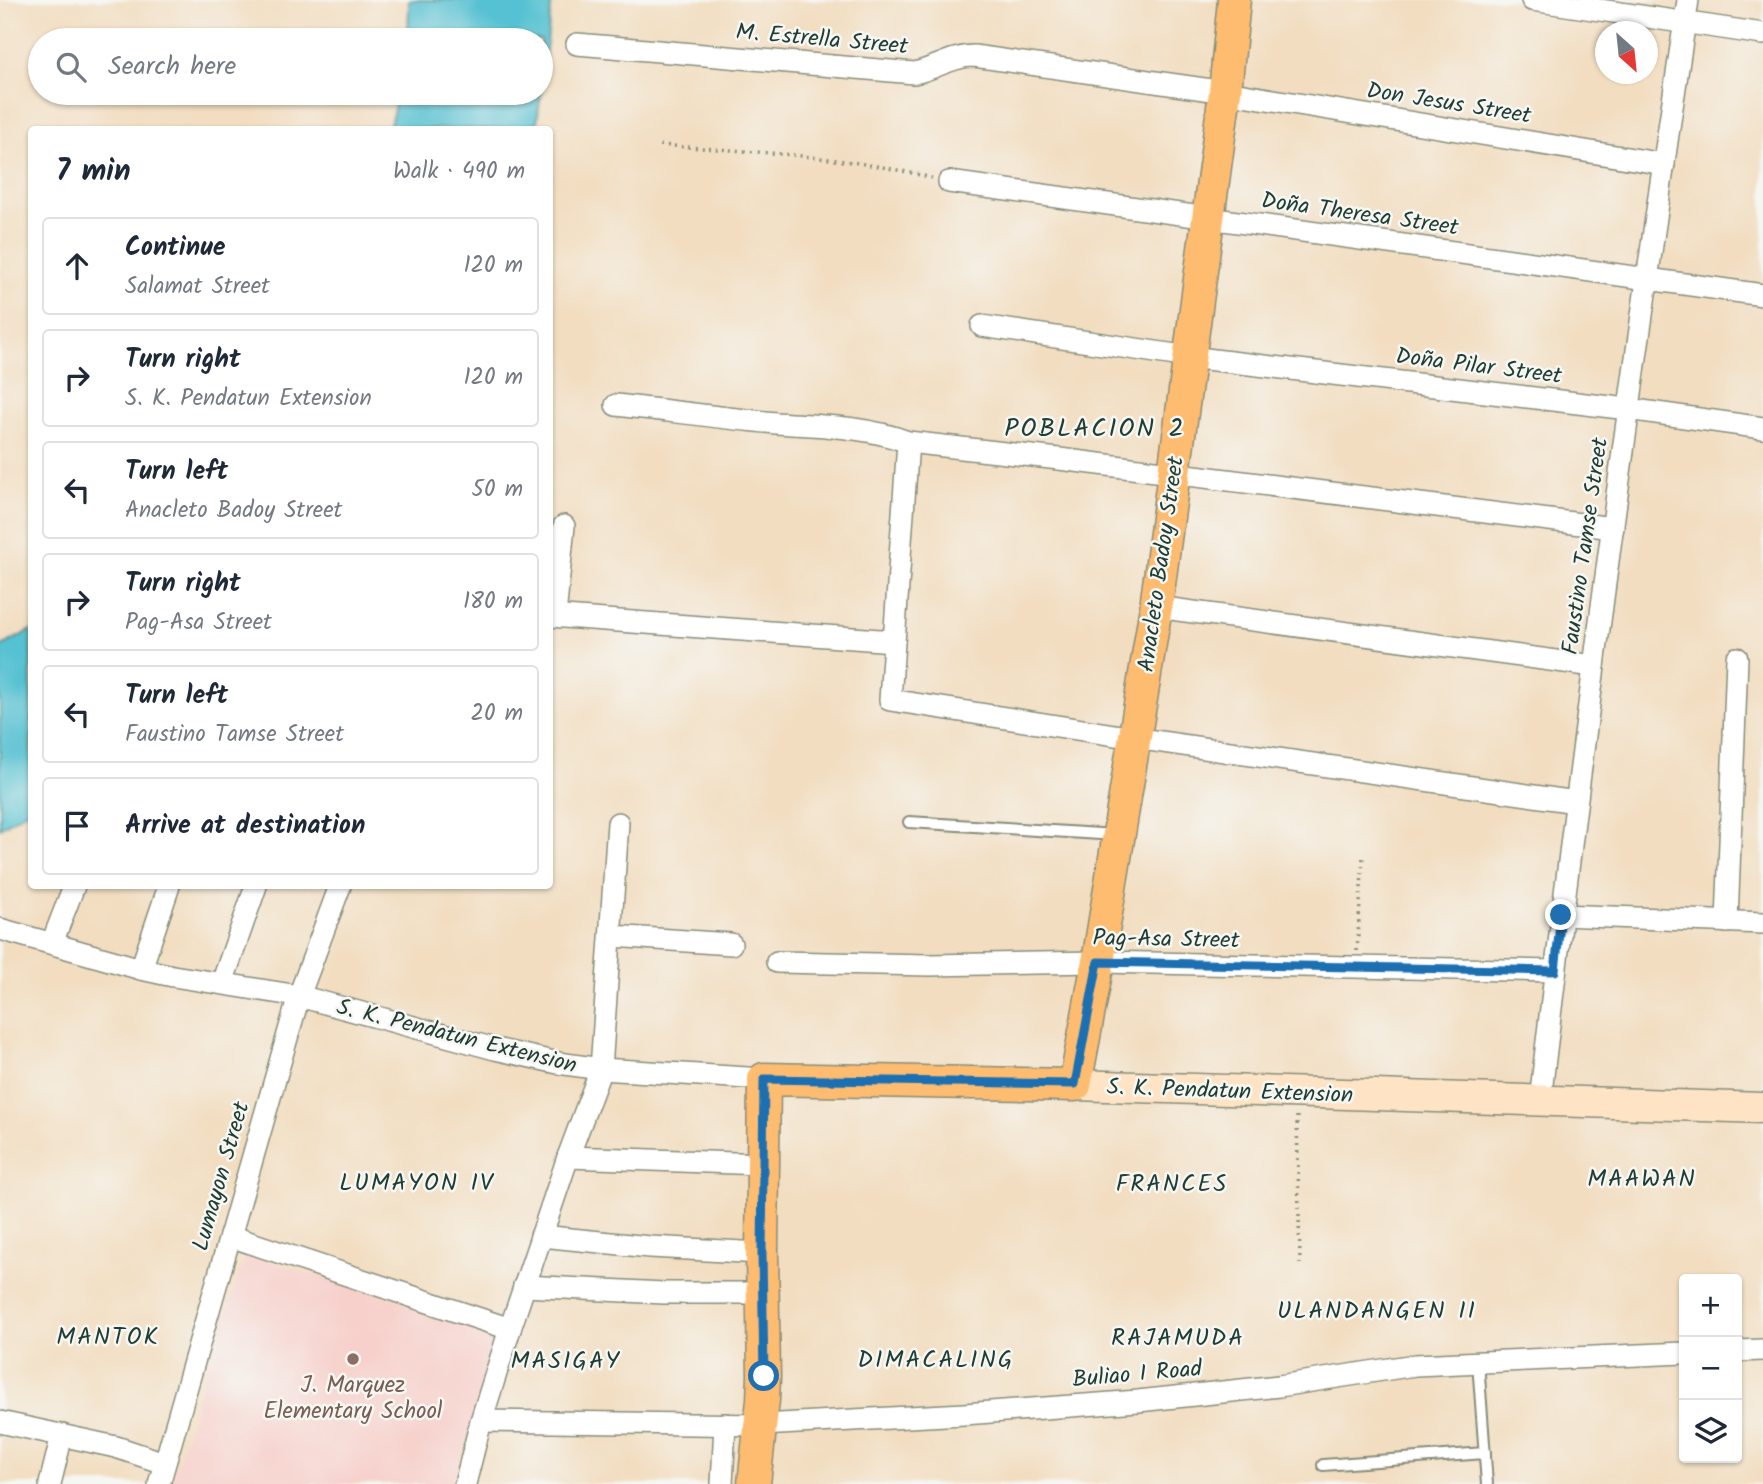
<!DOCTYPE html>
<html lang="en">
<head>
<meta charset="utf-8">
<style>
  :root { --surface:#fff; --page:#f2f2f3; --text:#1f2937; --muted:#747a83; --line:#e0e1e3 }
  body { margin:0; font-family:Kalam,sans-serif; background:var(--page); color:var(--text) }
  .controls { position:absolute; right:21px; bottom:21px; display:grid; overflow:hidden; border-radius:7px; box-shadow:0 2px 5px #0004 }
  .controls button { width:63px; height:63px; display:grid; place-items:center; padding:0; border:0; border-bottom:2px solid var(--line); background:var(--surface); color:var(--text); font:35px sans-serif }
  .compass { position:absolute; left:1595px; top:21px; width:63px; height:63px; border-radius:50%; background:var(--surface); box-shadow:0 2px 5px #0004; rotate:153deg }
  .stop { position:absolute; width:21px; height:21px; margin:-16px; border:5px solid #1f6fb2; border-radius:50%; background:#fff }
  .stop.end { background:#1f6fb2; border-color:#fff; box-shadow:0 2px 7px #0008 }
  .list { margin:0; padding:0; list-style:none }
  h2 { display:flex; justify-content:space-between; align-items:center; height:91px; margin:0; padding:0 28px; font-size:30px }
  h2 small { font-size:23px; font-weight:400; color:var(--muted) }
  .list li { display:grid; grid-template-columns:46px 1fr auto; gap:21px; align-items:center; box-sizing:border-box; height:98px; margin:0 14px 14px; padding:0 14px; border:2px solid var(--line); border-radius:7px }
  .list b { display:block; font-size:26px; white-space:nowrap }
  .list p { margin:0; font-size:23px; white-space:nowrap; color:var(--muted) }
  .list em { font-size:23px; font-style:normal; color:var(--muted) }
  .icon { flex:none; width:38px; height:38px; fill:none; stroke:currentColor; stroke-width:2; stroke-linecap:round; stroke-linejoin:round }
  .map { position:relative; flex:none; width:1763px; height:1484px; overflow:hidden }
  .search { position:absolute; background:var(--surface); box-shadow:0 2px 5px #0004; left:28px; top:28px; width:525px; height:77px; display:flex; align-items:center; gap:18px; box-sizing:border-box; padding:0 24px; border-radius:38px; color:var(--muted); font-size:26px }
  .panel { position:absolute; background:var(--surface); box-shadow:0 2px 5px #0004; left:28px; top:126px; width:525px; height:763px; border-radius:7px }
  .map>svg:first-child { display:block }
  .built { fill:#f7d0cb }
  .water { fill:#57c1d2; stroke:#3b7f83; stroke-width:2 }
  .lines { fill:none; stroke-linecap:round; stroke-linejoin:round }
  .lane-casing { stroke:#888d7a; stroke-width:14 }
  .street-casing { stroke:#888d7a; stroke-width:24 }
  .secondary-casing { stroke:#888d7a; stroke-width:33 }
  .primary-casing { stroke:#888d7a; stroke-width:35 }
  .path { stroke:#888d7a; stroke-width:3.5; stroke-dasharray:2 5; stroke-linecap:butt }
  .lane { stroke:#fff; stroke-width:10 }
  .street { stroke:#fff; stroke-width:21 }
  .secondary { stroke:#fee4c5; stroke-width:30 }
  .primary { stroke:#fdbc6f; stroke-width:32 }
  .route { stroke:#1f6fb2; stroke-width:9 }
  .education-dot { fill:#8d6e63; stroke:#f6f6f2; stroke-width:2.5 }
  .labels { text-anchor:middle; stroke-width:5; stroke-linejoin:round; paint-order:stroke }
  .street-label { font-size:23px; fill:#1f3d34; stroke:#f6f6f2 }
  .education-label { font-size:23px; fill:#785e54; stroke:#f6f6f2 }
  .neighbourhood-label { font-size:24px; letter-spacing:2px; fill:#1f3d34; stroke:#f6f6f2 }
  .quarter-label { font-size:26px; letter-spacing:2px; fill:#1f3d34; stroke:#f6f6f2 }
</style>
</head>
<body>
<div class="map">
<svg width="1763" height="1484" viewBox="0 0 1763 1484">
  <rect width="100%" height="100%" fill="#f6f6f2"/>
  <filter id="ink" filterUnits="userSpaceOnUse"><feTurbulence type="fractalNoise" baseFrequency=".0143" numOctaves="2"/><feDisplacementMap in="SourceGraphic" scale="14" xChannelSelector="R" yChannelSelector="G"/><feConvolveMatrix kernelMatrix="1 2 1 2 8 2 1 2 1" color-interpolation-filters="sRGB"/></filter>
  <filter id="wash" filterUnits="userSpaceOnUse"><feTurbulence type="fractalNoise" baseFrequency=".00686" numOctaves="4" result="noise"/><feDisplacementMap in="SourceGraphic" scale="28" xChannelSelector="R" yChannelSelector="G"/><feGaussianBlur stdDeviation="1.57" result="paint"/><feColorMatrix in="noise" values="0 0 0 0 0 0 0 0 0 0 0 0 0 0 0 0 0 1.4 0 .05"/><feComposite in="paint" operator="in"/></filter>
  <g filter="url(#wash)">
    <rect width="100%" height="100%" fill="#f2ddc0"/>
    <polygon class="built" points="246,1254 505,1332 452,1484 183,1484 172,1481 201,1386"/>
    <g class="water">
      <polygon points="409,0 552,0 541,92 541,40 408,40"/>
      <polygon points="398,93 541,93 536,129 389,129"/>
      <polygon points="31,630 31,808 0,828 0,647"/>
    </g>
  </g>
  <g filter="url(#ink)">
    <g class="lines">
      <defs>
        <g id="lane">
          <polyline points="909,822 1116,835"/>
          <polyline points="1478,1362 1487,1484"/>
          <polyline points="1323,1465 1485,1453"/>
        </g>
        <g id="street">
          <polyline points="1532,0 1763,34"/>
          <path d="M577,44L914,73C935,69 952,56 974,56L1225,92L1664,164"/>
          <polyline points="949,182 1763,295"/>
          <polyline points="982,326 1189,357 1628,409 1763,428"/>
          <path d="M616,405C670,411 723,418 776,423C820,426 866,426 908,442L1059,459L1613,528"/>
          <polyline points="908,442 890,700 1134,738 1576,802"/>
          <polyline points="1156,607 1594,666"/>
          <polyline points="550,616 894,641"/>
          <polyline points="555,616 564,526"/>
          <polyline points="1561,915 1763,923"/>
          <polyline points="1727,922 1737,658"/>
          <polyline points="0,929 141,969 173,976 299,996 495,1049 558,1063 601,1069 764,1079"/>
          <polyline points="612,936 731,944"/>
          <polyline points="52,943 74,886"/>
          <polyline points="777,962 930,965 1098,962 1555,971"/>
          <polyline points="141,969 169,886"/>
          <polyline points="222,983 256,886"/>
          <path d="M1540,1101C1583,733 1633,366 1688,0"/>
          <polyline points="568,1157 763,1164"/>
          <polyline points="230,1236 510,1329"/>
          <polyline points="541,1236 650,1247 762,1253"/>
          <polyline points="524,1286 664,1293 763,1293"/>
          <polyline points="1737,1351 1763,1350"/>
          <polyline points="481,1421 761,1425 964,1414 1138,1401 1279,1386 1415,1365 1684,1353"/>
          <polyline points="0,1422 116,1447 164,1463"/>
          <polyline points="50,1484 62,1435"/>
          <polyline points="159,1484 299,996 340,886"/>
          <polyline points="465,1484 481,1421 510,1329 568,1157 601,1069 618,823"/>
          <polyline points="722,1484 725,1424"/>
        </g>
        <polyline id="secondary" points="1075,1085 1763,1108"/>
        <polyline id="primary" points="754,1484 763,1400 764,1376 762,1253 764,1079 1075,1085 1098,962 1156,607 1225,92 1234,0"/>
      </defs>
      <use href="#lane" class="lane-casing"/>
      <use href="#street" class="street-casing"/>
      <use href="#secondary" class="secondary-casing"/>
      <use href="#primary" class="primary-casing"/>
      <g class="path">
        <path d="M660,145C751,152 844,155 932,178"/>
        <polyline points="550,731 553,732"/>
        <polyline points="1357,951 1363,856"/>
        <polyline points="1297,1116 1300,1264"/>
      </g>
      <use href="#lane" class="lane"/>
      <use href="#street" class="street"/>
      <use href="#secondary" class="secondary"/>
      <use href="#primary" class="primary"/>
    </g>
  </g>
  <g class="lines" filter="url(#ink)">
    <polyline class="route" points="764,1376 762,1253 764,1079 1075,1084 1098,962 1555,971 1561,915"/>
  </g>
  <circle class="education-dot" cx="353" cy="1359" r="7"/>
  <g class="labels">
    <g class="street-label">
      <text transform="translate(822 38) rotate(5)" y="8">M. Estrella Street</text>
      <text transform="translate(1449 102) rotate(9)" y="8">Don Jesus Street</text>
      <text transform="translate(1360 213) rotate(8)" y="8">Doña Theresa Street</text>
      <text transform="translate(1479 365) rotate(7)" y="8">Doña Pilar Street</text>
      <text transform="translate(1584 546) rotate(-82)" y="8">Faustino Tamse Street</text>
      <text transform="translate(1160 564) rotate(-82)" y="8">Anacleto Badoy Street</text>
      <text transform="translate(1166 938) rotate(1)" y="8">Pag-Asa Street</text>
      <text transform="translate(457 1035) rotate(14)" y="8">S. K. Pendatun Extension</text>
      <text transform="translate(1230 1090) rotate(2)" y="8">S. K. Pendatun Extension</text>
      <text transform="translate(220 1176) rotate(-74)" y="8">Lumayon Street</text>
      <text transform="translate(1137 1373) rotate(-5)" y="8">Buliao I Road</text>
    </g>
    <g class="education-label">
      <text x="353" y="1392">J. Marquez<tspan x="353" dy="26">Elementary School</tspan></text>
    </g>
    <g class="neighbourhood-label">
      <text x="1642" y="1186">MAAWAN</text>
      <text x="417" y="1190">LUMAYON IV</text>
      <text x="1172" y="1191">FRANCES</text>
      <text x="1377" y="1318">ULANDANGEN II</text>
      <text x="108" y="1344">MANTOK</text>
      <text x="1178" y="1345">RAJAMUDA</text>
      <text x="936" y="1367">DIMACALING</text>
      <text x="566" y="1368">MASIGAY</text>
    </g>
    <g class="quarter-label">
      <text x="1095" y="436">POBLACION 2</text>
    </g>
  </g>
</svg>
<div class="controls">
<button>+</button>
<button>−</button>
<button><svg class="icon" aria-label="layers" viewBox="0 0 24 24"><path d="M12 4l9 5-9 5-9-5zM3 14l9 5 9-5"/></svg></button>
</div>
<svg class="compass" viewBox="-18 -18 36 36"><path d="M0-13l5 13h-10z" fill="#e53935"/><path d="M0 13l5-13h-10z" fill="#747a83"/></svg>
<div class="stop" style="left:764px;top:1376px"></div>
<div class="stop end" style="left:1561px;top:915px"></div>
<div class="search"><svg class="icon" aria-label="search" viewBox="0 0 24 24"><circle cx="10" cy="10" r="6"/><path d="M15 15l6 6"/></svg>Search here</div>
<section class="panel">
<h2>7 min<small>Walk · 490 m</small></h2>
<ul class="list">
<li><svg class="icon" aria-label="ahead" viewBox="0 0 24 24"><path d="M12 20V5M6 11l6-6 6 6"/></svg><div><b>Continue</b><p>Salamat Street</p></div><em>120 m</em></li>
<li><svg class="icon" aria-label="right" viewBox="0 0 24 24"><path d="M7 20v-9h11M14 6l5 5-5 5"/></svg><div><b>Turn right</b><p>S. K. Pendatun Extension</p></div><em>120 m</em></li>
<li><svg class="icon" aria-label="left" viewBox="0 0 24 24"><path d="M17 20v-9H6M10 6l-5 5 5 5"/></svg><div><b>Turn left</b><p>Anacleto Badoy Street</p></div><em>50 m</em></li>
<li><svg class="icon" aria-label="right" viewBox="0 0 24 24"><path d="M7 20v-9h11M14 6l5 5-5 5"/></svg><div><b>Turn right</b><p>Pag-Asa Street</p></div><em>180 m</em></li>
<li><svg class="icon" aria-label="left" viewBox="0 0 24 24"><path d="M17 20v-9H6M10 6l-5 5 5 5"/></svg><div><b>Turn left</b><p>Faustino Tamse Street</p></div><em>20 m</em></li>
<li><svg class="icon" aria-label="arrive" viewBox="0 0 24 24"><path d="M6 21V4h12l-3 4 3 4H6"/></svg><div><b>Arrive at destination</b></div></li>
</ul>
</section>
</div>
</body>
</html>
